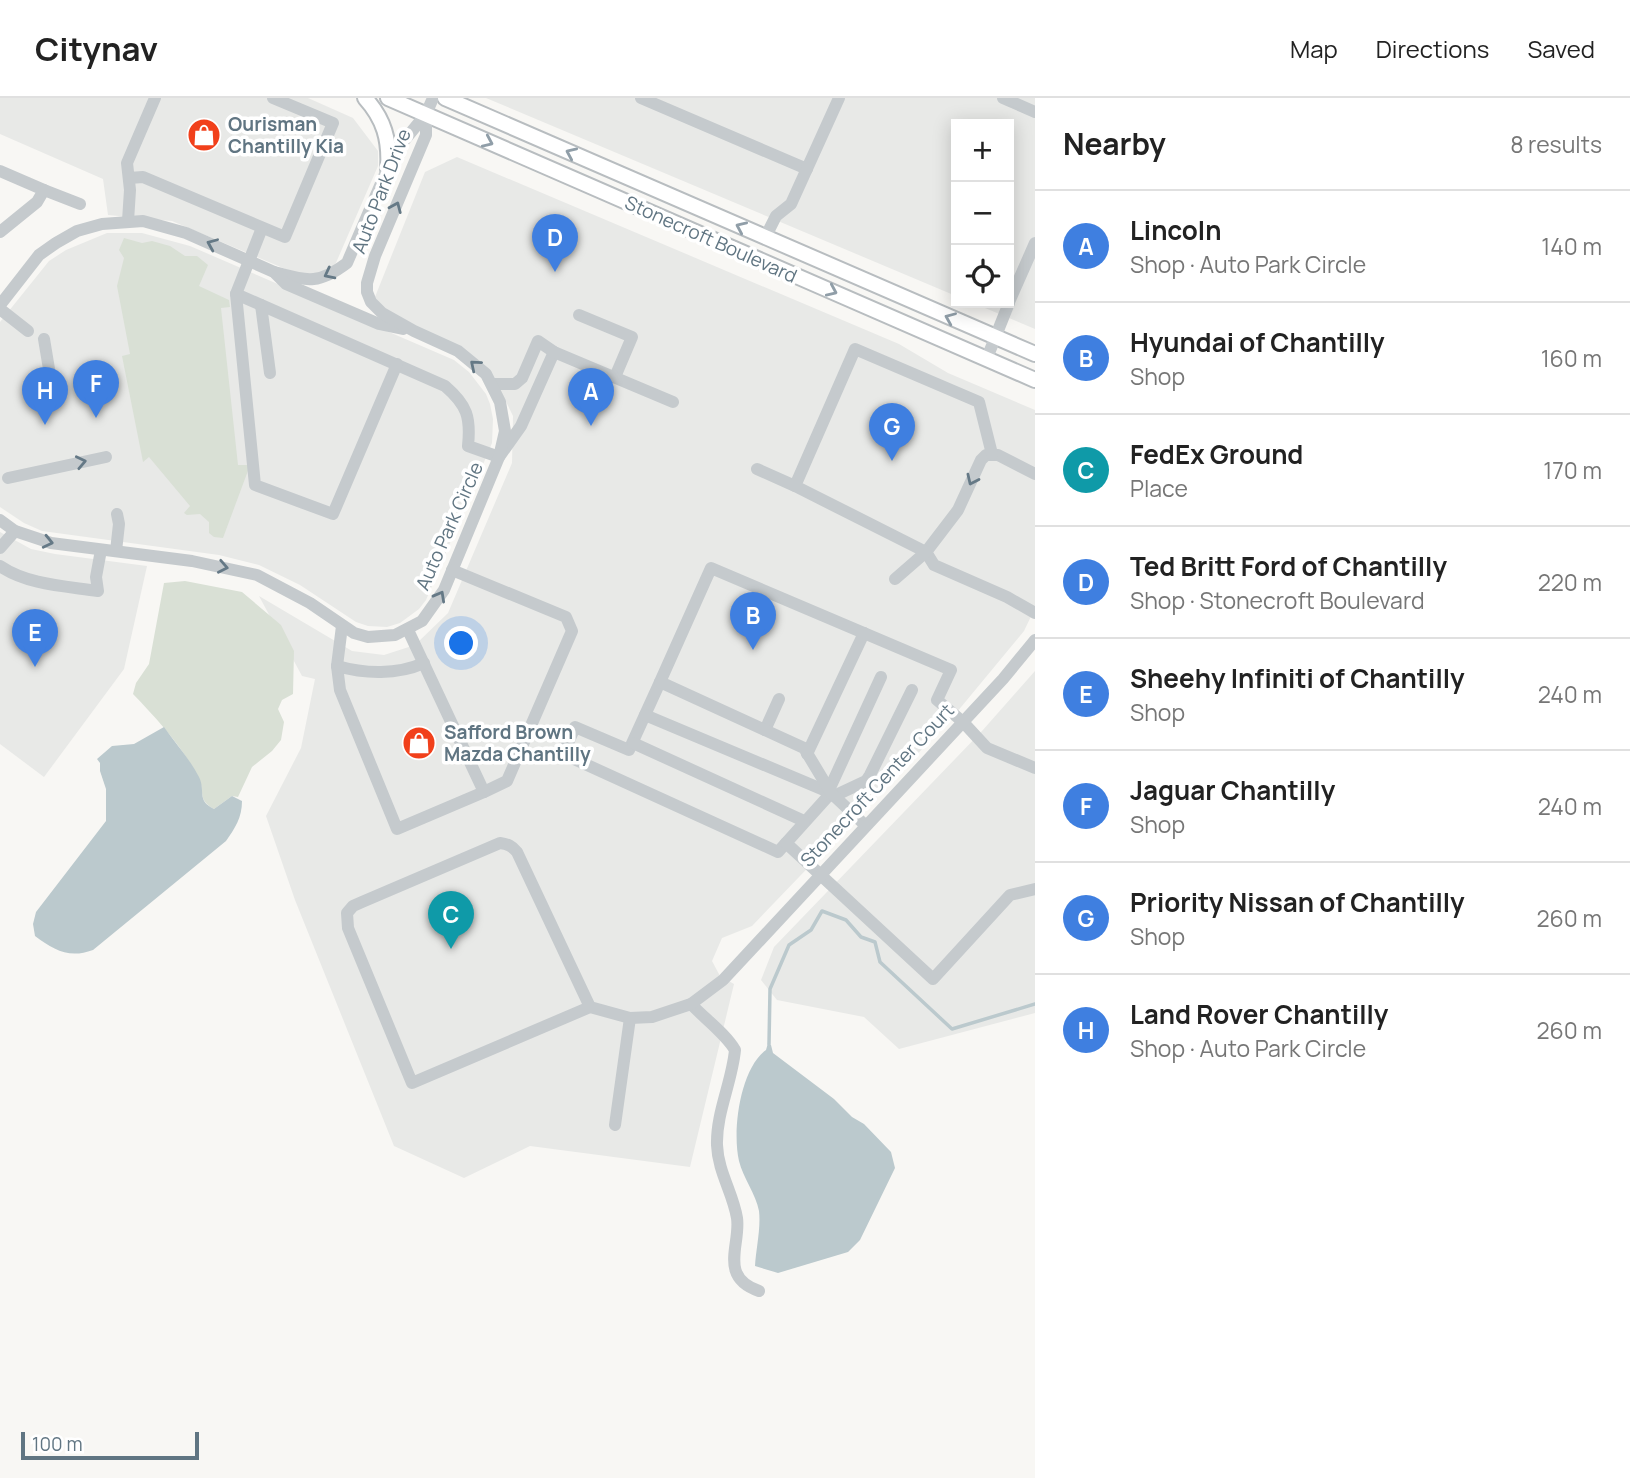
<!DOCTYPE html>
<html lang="en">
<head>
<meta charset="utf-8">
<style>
  :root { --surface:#fff; --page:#f2f2f2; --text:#222; --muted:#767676; --line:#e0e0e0; --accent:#7c3aed }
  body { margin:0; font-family:Manrope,sans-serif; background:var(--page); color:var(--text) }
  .controls { position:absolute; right:21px; top:21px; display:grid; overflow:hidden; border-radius:0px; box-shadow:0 4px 18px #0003 }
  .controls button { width:63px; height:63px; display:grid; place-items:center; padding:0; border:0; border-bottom:2px solid var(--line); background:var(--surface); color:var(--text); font:35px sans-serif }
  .scale { position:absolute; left:21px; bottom:18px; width:178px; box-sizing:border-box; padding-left:7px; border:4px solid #607582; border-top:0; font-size:19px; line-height:24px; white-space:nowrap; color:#607582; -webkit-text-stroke:5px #fff; paint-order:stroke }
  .you { position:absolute; left:462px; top:546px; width:24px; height:24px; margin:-18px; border:5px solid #fff; border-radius:50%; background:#1a73e8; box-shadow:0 0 0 10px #1a73e833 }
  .badge { display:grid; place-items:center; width:46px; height:46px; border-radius:50%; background:var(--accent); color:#fff; font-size:23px; font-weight:700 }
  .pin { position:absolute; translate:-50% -58px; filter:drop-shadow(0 2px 4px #0008) }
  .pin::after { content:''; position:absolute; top:37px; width:24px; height:21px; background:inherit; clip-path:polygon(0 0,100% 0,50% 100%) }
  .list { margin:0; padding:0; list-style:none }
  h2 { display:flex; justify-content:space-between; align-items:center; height:91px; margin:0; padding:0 28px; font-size:30px }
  h2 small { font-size:23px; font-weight:400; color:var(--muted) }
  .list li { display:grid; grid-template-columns:46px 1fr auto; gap:21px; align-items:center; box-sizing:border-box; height:112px; padding:0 28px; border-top:2px solid var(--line) }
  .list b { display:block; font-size:26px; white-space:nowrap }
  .list p { margin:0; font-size:23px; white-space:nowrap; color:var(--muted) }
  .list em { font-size:23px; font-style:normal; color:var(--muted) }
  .icon { flex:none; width:38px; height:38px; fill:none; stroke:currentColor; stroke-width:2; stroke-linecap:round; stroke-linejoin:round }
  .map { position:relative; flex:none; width:1035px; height:1380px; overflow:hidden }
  header { display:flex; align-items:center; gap:42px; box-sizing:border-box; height:98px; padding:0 35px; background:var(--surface); border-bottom:2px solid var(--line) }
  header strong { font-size:33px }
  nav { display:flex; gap:38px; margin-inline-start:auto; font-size:24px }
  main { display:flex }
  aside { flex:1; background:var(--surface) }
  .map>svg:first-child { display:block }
  .built { fill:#e8e9e7 }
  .green { fill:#d9e0d5 }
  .water { fill:#bbc9cd }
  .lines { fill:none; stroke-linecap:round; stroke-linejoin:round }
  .stream { stroke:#bbc9cd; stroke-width:3.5 }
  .major-casing { stroke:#b8bdc0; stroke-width:18 }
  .minor { stroke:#c5cacd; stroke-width:12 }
  .major { stroke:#fff; stroke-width:14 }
  .oneway { stroke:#909ea8 }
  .oneway2 { stroke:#657986 }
  .labels { text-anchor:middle; stroke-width:7; stroke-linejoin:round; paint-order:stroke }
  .poi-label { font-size:19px; font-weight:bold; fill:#607582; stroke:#fff; text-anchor:start }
  .street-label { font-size:19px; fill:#607582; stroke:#fff }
</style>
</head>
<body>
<header>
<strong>Citynav</strong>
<nav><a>Map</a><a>Directions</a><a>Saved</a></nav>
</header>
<main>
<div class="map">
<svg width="1035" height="1380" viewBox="0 0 1035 1380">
  <rect width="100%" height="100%" fill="#f8f7f4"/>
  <g class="built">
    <polygon points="0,0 308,0 353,20 378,53 378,68 332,174 309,181 172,123 108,117 103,81 0,36"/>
    <polygon points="486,0 1035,0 1035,231 973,205 1009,205 1009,26 956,26 956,198"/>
    <polygon points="457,59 899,246 948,275 1035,312 1035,510 1024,533 952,620 752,828 722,840 712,863 720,878 734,886 690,1069 530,1048 464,1080 394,1048 295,802 266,718 301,650 315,581 302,578 259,498 352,553 384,557 415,547 448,515 512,365 513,318 492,275 463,250 385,215 375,199 425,74"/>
    <polygon points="107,135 142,135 190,148 454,262 469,274 486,296 490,306 493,321 492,345 426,502 419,511 400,525 387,529 368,528 356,524 300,487 259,467 219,457 42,433 24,425 0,409 0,224 49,163 66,152"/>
    <polygon points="0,434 31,451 55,456 147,468 124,571 44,679 0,646"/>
    <polygon points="1035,573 1035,915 899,951 864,919 777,902 761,882 774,849 982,633"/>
  </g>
  <g class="green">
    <polygon points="124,140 142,145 152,143 170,148 185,158 197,158 208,167 199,188 229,202 230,209 221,210 238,367 247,367 249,370 223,440 214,439 209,435 209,424 200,416 187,417 184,415 190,408 149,359 143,364 122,258 130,256 117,188 124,160 119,152"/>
    <path d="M185,483L242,494L281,527L294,553L293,596L282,602L278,611L284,624L281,642L272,653L252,669L238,699L232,698L214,711C196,701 206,693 198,679C182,648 157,621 133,596L136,585L149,566L164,485Z"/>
  </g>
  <g class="water">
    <path d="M164,629C175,645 190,661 199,679C206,693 196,702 214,711L232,698L242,703C242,720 235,730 226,743L93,852C69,861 54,852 35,838L33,826L36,814L106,723V691L100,673V665L97,661L112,648L134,646Z"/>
    <path d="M768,945L771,947L773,955L834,1001L852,1019L864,1026L891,1054L895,1070L860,1142L848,1154L778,1175L755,1168C756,1151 761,1130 759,1113C756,1096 743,1080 739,1063C732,1033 740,971 766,952Z"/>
  </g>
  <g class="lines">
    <polyline class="stream" points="769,946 770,891 789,847 811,832 822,813 846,822 861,839 875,844 880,864 952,931 1035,906"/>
    <defs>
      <g id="major">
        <path d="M365,0C384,21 390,42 388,71"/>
        <polyline points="388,0 1035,282"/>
        <polyline points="445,0 1035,256"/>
      </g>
    </defs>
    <use href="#major" class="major-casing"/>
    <g class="minor">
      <polyline points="641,0 807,71"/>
      <polyline points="1003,0 1035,14"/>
      <polyline points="0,73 44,92 37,104 0,134"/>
      <polyline points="129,80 143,79 285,139 333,25 273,0"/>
      <polyline points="44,92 80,106"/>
      <polyline points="128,123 130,92 127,65 155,0"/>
      <path d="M262,130L236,196L445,288C467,307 471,319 468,348L499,359L521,328L554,254"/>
      <polyline points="765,140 776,118 791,106 839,0"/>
      <path d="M274,174C308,183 318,187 347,165L394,55L426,16L433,0"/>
      <polyline points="236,196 255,387 333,416 397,266"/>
      <polyline points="1009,204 1035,145"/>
      <polyline points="0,207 39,157 56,145 77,133 102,126 143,123 186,135 274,174 286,186 379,226 403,231"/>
      <polyline points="261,207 270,275"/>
      <polyline points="0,211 28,233"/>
      <polyline points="579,217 632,239 615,279"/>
      <polyline points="44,241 52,289"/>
      <polyline points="987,260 1009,205"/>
      <polyline points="492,286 515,286 522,280 538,243 554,254 673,304"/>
      <polyline points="757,371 795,388"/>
      <polyline points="1035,376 998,357 986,357 981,362 958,412 926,454 934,467 1007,499 1035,515"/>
      <polyline points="8,380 106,359"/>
      <polyline points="0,422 15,433 51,445 192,463 257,477 310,505 354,535 368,539 395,537 422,523 444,492 499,359 505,333 500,304 486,276 458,253 414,233 382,215 371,204 367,194 367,185 375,158 426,37 426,16"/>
      <polyline points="0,450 15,433"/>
      <polyline points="116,453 119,426 117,416"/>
      <path d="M0,468C28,487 65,488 98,493L96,479L101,452"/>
      <polyline points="452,472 566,519 572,533 507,683 484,694"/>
      <polyline points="895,481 926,454 795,388 855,251 979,304 992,356"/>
      <polyline points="342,528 337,568 340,592 397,731 484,694 408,532"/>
      <path d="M337,568C365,576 397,577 424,565"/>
      <polyline points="660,584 629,652 575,629 563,656 778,754 786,745"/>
      <polyline points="645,617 831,695 786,745 933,881 1010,797 1035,791"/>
      <polyline points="765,632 779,601"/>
      <polyline points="633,645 804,723"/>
      <polyline points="807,656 864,535"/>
      <polyline points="829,692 881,579"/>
      <polyline points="834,698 866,683 870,677 912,592"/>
      <polyline points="865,727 831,695 804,650 660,584 711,470 951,572 937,602 963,624 987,650 1035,670"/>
      <path d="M691,906C705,921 726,936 735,952C732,984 716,1015 717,1047C718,1074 733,1095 737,1120C741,1146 718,1179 759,1193"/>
      <path d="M590,909L517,754C512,748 508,746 500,745L362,804L353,808L347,815L348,830L412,985L590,909L630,920L652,919L691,906L723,882L1003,581L1035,542"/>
      <polyline points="615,1027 630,920"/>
    </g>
    <use href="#major" class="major"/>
  </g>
  <defs><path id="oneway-chevron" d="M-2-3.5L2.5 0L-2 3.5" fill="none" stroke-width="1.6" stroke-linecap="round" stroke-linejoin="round" transform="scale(1.75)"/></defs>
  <g class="oneway">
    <use href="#oneway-chevron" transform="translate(488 44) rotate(24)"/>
    <use href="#oneway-chevron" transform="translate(571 55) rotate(-156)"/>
    <use href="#oneway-chevron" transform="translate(741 129) rotate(-156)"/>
    <use href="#oneway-chevron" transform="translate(832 193) rotate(24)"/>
    <use href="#oneway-chevron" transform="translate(950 220) rotate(-157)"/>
  </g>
  <g class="oneway2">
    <use href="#oneway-chevron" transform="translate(396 109) rotate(-67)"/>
    <use href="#oneway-chevron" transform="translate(212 146) rotate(-157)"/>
    <use href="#oneway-chevron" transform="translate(329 176) rotate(153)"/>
    <use href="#oneway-chevron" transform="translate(475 267) rotate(-140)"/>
    <use href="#oneway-chevron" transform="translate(81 364) rotate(-12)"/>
    <use href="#oneway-chevron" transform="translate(972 382) rotate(115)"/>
    <use href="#oneway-chevron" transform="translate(48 444) rotate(13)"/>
    <use href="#oneway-chevron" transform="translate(223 469) rotate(11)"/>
    <use href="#oneway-chevron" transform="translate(440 498) rotate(-61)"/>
  </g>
  <defs>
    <symbol id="shop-disc" viewBox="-11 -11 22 22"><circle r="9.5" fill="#f1401b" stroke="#fff"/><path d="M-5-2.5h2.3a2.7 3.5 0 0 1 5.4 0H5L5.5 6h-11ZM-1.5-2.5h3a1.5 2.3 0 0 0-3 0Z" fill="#fff"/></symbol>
  </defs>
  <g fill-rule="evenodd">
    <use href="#shop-disc" x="185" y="18" width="38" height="38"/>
    <use href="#shop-disc" x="400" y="626" width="38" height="38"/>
  </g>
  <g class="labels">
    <g class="poi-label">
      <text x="228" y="33">Ourisman<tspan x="228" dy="22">Chantilly Kia</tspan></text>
      <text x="444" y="641">Safford Brown<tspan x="444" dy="22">Mazda Chantilly</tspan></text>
    </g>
    <g class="street-label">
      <text transform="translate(381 93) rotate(-69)" y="7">Auto Park Drive</text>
      <text transform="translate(711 141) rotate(24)" y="7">Stonecroft Boulevard</text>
      <text transform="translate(449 428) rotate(-66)" y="7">Auto Park Circle</text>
      <text transform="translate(877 687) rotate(-47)" y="7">Stonecroft Center Court</text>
    </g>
  </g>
</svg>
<div class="controls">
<button>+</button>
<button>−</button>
<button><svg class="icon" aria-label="locate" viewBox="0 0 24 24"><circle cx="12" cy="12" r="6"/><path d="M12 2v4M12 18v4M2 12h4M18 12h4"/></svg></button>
</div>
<div class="scale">100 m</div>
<div class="you"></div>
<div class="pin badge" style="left:591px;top:328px;background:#3f7fe0">A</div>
<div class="pin badge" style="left:753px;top:552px;background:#3f7fe0">B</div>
<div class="pin badge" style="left:451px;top:851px;background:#0f9aa8">C</div>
<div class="pin badge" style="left:555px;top:174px;background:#3f7fe0">D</div>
<div class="pin badge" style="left:35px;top:569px;background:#3f7fe0">E</div>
<div class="pin badge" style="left:96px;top:320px;background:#3f7fe0">F</div>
<div class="pin badge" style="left:892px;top:363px;background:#3f7fe0">G</div>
<div class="pin badge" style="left:45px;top:327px;background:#3f7fe0">H</div>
</div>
<aside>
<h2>Nearby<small>8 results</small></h2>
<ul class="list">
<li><span class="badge" style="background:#3f7fe0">A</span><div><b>Lincoln</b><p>Shop · Auto Park Circle</p></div><em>140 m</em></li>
<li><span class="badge" style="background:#3f7fe0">B</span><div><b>Hyundai of Chantilly</b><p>Shop</p></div><em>160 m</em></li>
<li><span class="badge" style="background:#0f9aa8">C</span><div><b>FedEx Ground</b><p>Place</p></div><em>170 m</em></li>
<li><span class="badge" style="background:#3f7fe0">D</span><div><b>Ted Britt Ford of Chantilly</b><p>Shop · Stonecroft Boulevard</p></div><em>220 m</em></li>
<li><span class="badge" style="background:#3f7fe0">E</span><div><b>Sheehy Infiniti of Chantilly</b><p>Shop</p></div><em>240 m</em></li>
<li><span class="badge" style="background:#3f7fe0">F</span><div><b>Jaguar Chantilly</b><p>Shop</p></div><em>240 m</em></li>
<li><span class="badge" style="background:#3f7fe0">G</span><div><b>Priority Nissan of Chantilly</b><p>Shop</p></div><em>260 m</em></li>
<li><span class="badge" style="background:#3f7fe0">H</span><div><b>Land Rover Chantilly</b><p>Shop · Auto Park Circle</p></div><em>260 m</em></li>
</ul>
</aside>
</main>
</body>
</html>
